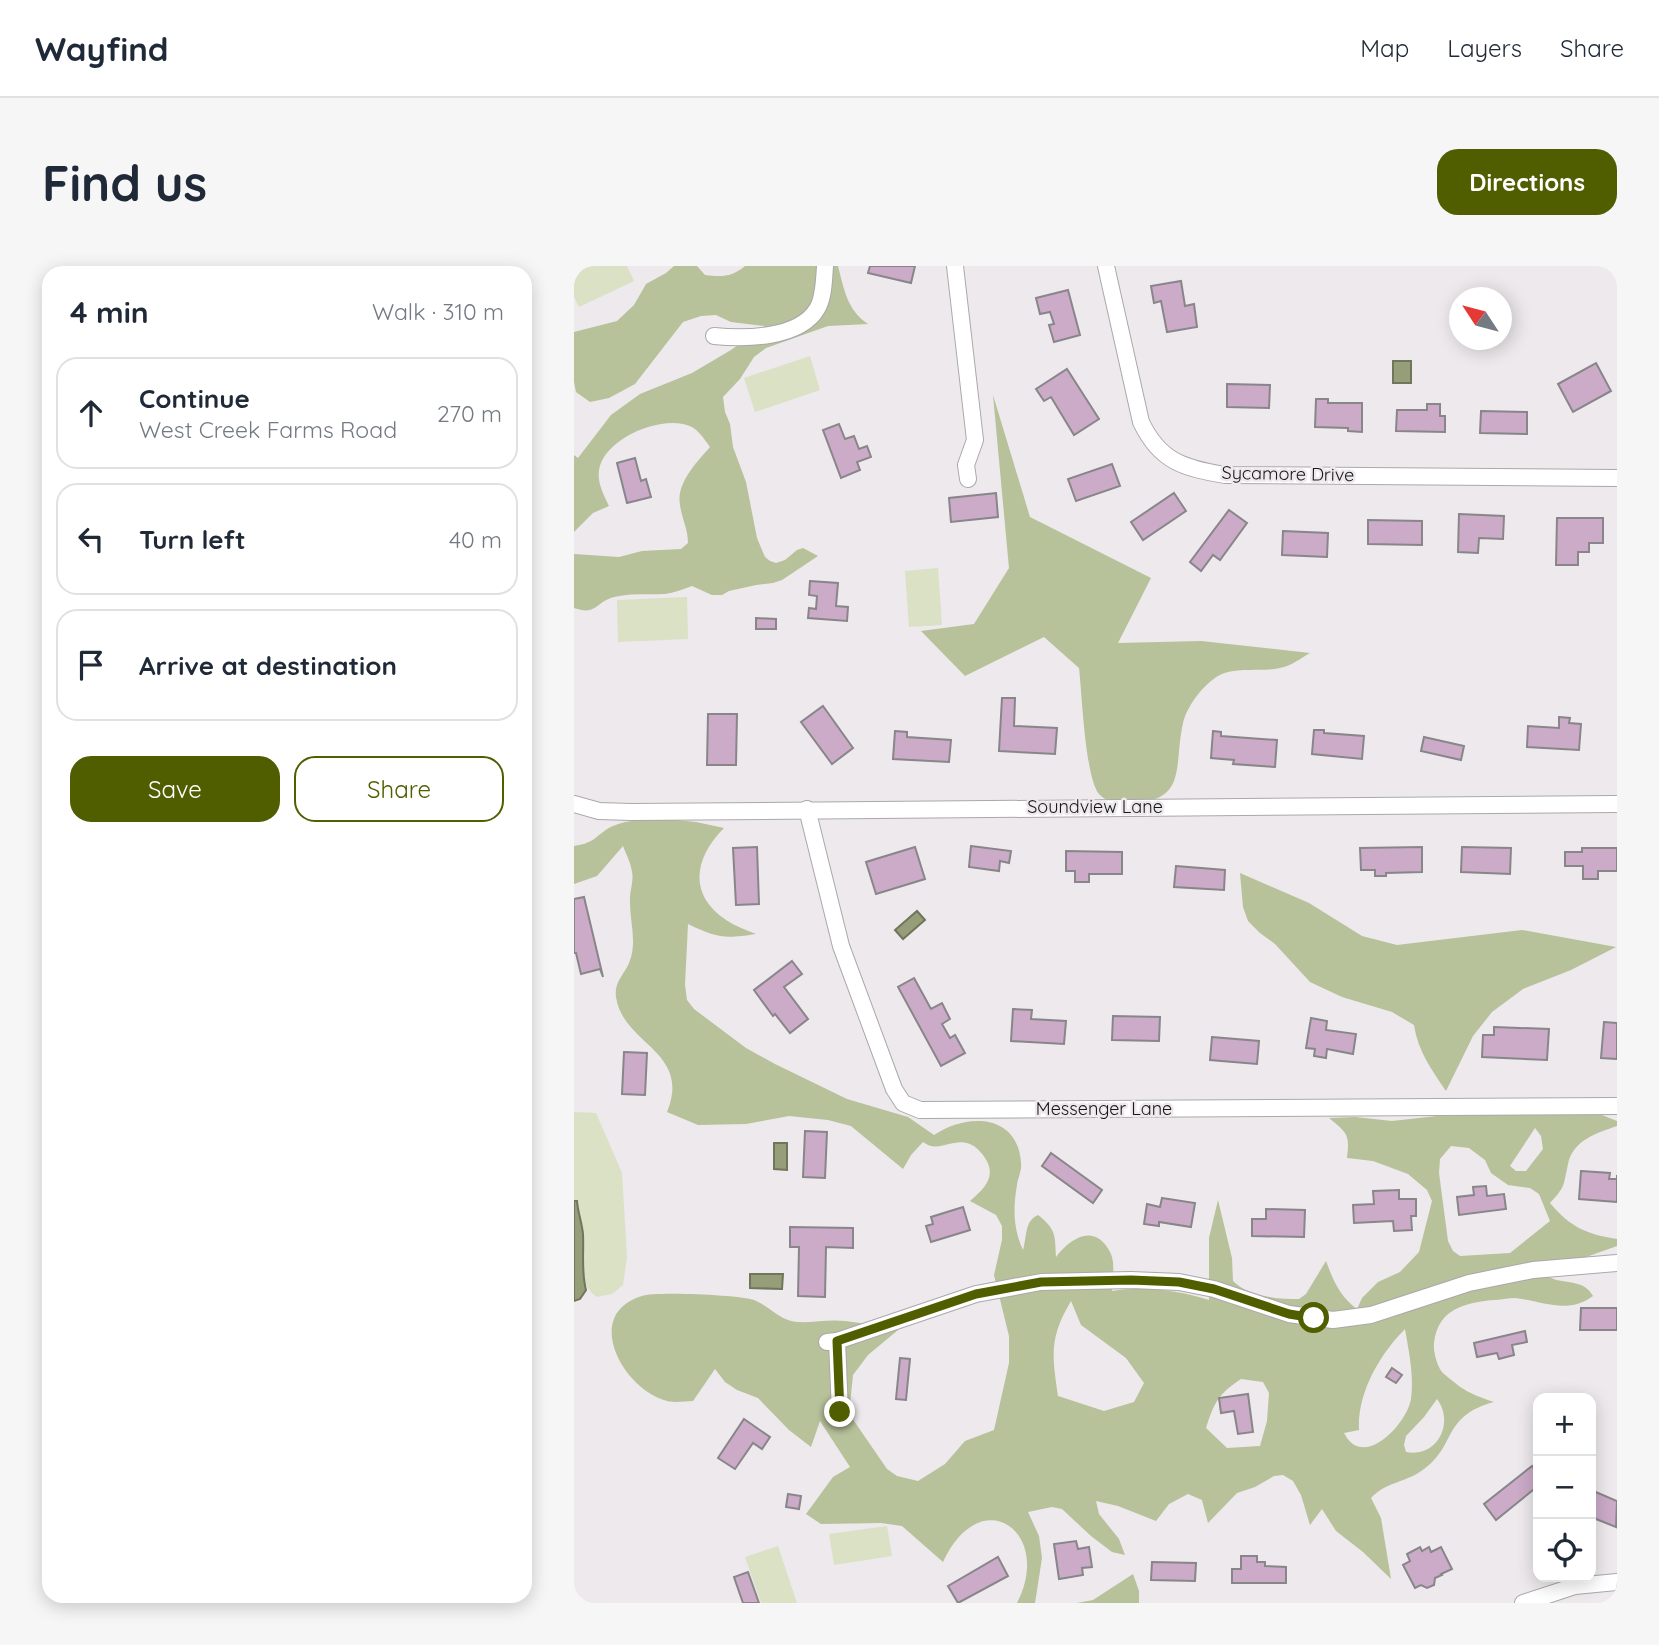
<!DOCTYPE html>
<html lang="en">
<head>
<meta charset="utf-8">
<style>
  :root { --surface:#fff; --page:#f6f6f7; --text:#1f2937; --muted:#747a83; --line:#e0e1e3; --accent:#505e00 }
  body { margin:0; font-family:Quicksand,sans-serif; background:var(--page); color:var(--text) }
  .controls { position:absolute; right:21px; bottom:21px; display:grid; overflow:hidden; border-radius:14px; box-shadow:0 4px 18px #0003 }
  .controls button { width:63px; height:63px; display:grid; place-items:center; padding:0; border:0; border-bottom:2px solid var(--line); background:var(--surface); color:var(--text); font:35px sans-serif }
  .compass { position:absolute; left:875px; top:21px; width:63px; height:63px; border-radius:50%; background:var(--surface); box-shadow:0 4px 18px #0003; rotate:306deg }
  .stop { position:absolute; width:21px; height:21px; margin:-16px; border:5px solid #505e00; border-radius:50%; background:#fff }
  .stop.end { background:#505e00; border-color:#fff; box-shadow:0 2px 7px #0008 }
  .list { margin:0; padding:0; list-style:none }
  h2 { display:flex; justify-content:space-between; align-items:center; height:91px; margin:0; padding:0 28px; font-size:30px }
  h2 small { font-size:23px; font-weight:400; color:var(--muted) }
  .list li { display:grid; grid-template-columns:46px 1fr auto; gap:21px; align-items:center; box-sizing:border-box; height:112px; margin:0 14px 14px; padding:0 14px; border:2px solid var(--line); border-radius:21px }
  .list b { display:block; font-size:26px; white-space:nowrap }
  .list p { margin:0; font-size:23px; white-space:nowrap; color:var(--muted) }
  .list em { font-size:23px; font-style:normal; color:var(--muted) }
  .actions { display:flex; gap:14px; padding:21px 28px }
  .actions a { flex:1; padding:16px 0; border:2px solid var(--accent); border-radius:21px; text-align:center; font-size:24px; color:var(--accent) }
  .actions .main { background:var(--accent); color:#fff }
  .icon { flex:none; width:38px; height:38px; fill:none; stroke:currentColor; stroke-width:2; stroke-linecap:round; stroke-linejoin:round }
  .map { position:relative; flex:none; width:1043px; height:1337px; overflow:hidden; border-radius:21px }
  header { display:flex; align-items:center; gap:42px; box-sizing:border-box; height:98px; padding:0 35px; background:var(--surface); border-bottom:2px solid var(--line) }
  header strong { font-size:33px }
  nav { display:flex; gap:38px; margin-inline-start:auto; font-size:24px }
  .intro { display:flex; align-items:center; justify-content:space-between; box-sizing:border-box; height:168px; padding:0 42px }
  h1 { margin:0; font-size:49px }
  .button { padding:18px 32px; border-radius:21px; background:var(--accent); color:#fff; font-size:24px; font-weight:700 }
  main { display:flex; gap:42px; padding:0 42px }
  aside { flex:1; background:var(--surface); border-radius:21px; box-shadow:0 4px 18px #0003 }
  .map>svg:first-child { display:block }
  .green { fill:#dae1c5 }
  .forest { fill:#b7c19a; fill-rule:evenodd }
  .water { fill:#959e78; stroke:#70765b; stroke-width:2 }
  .building { fill:#cbabc8; stroke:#888688; stroke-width:2 }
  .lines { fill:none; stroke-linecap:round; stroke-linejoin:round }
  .minor-casing { stroke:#aba8ab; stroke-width:18 }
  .minor { stroke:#fff; stroke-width:16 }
  .route { stroke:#505e00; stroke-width:9 }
  .labels { text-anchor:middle; stroke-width:5; stroke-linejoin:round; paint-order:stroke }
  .street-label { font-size:18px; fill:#181718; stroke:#ede9ec }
</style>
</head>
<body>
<header>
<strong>Wayfind</strong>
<nav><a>Map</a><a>Layers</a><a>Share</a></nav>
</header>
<div class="intro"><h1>Find us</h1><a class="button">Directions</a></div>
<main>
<aside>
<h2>4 min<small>Walk · 310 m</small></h2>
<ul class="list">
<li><svg class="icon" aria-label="ahead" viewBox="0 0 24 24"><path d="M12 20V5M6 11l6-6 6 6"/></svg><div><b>Continue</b><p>West Creek Farms Road</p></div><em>270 m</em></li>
<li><svg class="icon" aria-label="left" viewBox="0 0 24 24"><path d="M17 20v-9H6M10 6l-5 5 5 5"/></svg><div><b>Turn left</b></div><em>40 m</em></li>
<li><svg class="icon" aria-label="arrive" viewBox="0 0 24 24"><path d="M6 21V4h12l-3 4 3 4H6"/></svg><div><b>Arrive at destination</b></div></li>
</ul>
<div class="actions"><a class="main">Save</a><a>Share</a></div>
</aside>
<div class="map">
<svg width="1043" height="1337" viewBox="0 0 1043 1337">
  <rect width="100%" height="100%" fill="#ede9ec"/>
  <g class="green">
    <polygon points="11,0 53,0 60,15 5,41 0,31 0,5"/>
    <polygon points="236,90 246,124 181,146 170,112"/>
    <polygon points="364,302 368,359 335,361 331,305"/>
    <polygon points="113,331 114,373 44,376 43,334"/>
    <path d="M0,846L22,847L48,907L53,991L49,1019L38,1028L23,1031C1,1016 10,992 9,969C8,958 4,947 3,936L0,935Z"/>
    <polygon points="313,1260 318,1290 260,1299 255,1268"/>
    <polygon points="204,1280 223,1337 187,1337 171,1291"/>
  </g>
  <g class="forest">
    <path d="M100,0H123L131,9C148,11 158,11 171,0H264C270,23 273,44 294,58L254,60L192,82L180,91L166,113L149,131L151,146L156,158L159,181L172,216L183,272L191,291L196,295L202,297L211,294L223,284L229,282L244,290L208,314L199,317L182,319L155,325L148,329H138L118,320C109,323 100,327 91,328C74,329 57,327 40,331C21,336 23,350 0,342V288L45,291L68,285L107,283L114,277C114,263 108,253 106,239C102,217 123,196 136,181C131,174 126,166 118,161C90,147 30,172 25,204C23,217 30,229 35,240L19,247L0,266V189L4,192L37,149L66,128L118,107L157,84L191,60L157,56L142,49L127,50L109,56L61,118L35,132L16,136L2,126L0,116V66L43,55L60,39L72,18L92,7Z"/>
    <path d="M419,129L456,251L577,312L544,377L627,375L736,387C729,391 721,397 713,400C692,408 664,399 644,410C629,419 613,440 609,457C599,502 615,539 550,536C540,535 532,536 525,528C511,511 508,427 505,402L470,371L391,410L347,365L400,358L435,302Z"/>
    <path d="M90,553L122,556L150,562C121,591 113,628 152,654C161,660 172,664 182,668C150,673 143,672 114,658L111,719L113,734L120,743L172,782L201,798L273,833L334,851L360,869C392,847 444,847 447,897C448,904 444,912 443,919C439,942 439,962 449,984C453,972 450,955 464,949C482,963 481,969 482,991C496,973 520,956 536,986C542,997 538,1013 538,1025C571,1020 603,1024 635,1034V972L644,934L658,992L659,1015C675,1031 703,1033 725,1033L732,1028L752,995C759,1014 766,1031 783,1043L788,1032L804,1016L826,1006L845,986L858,935L853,924L834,908L799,895L773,892C776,868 773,867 755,852L781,851L818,855L863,850L991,846L1028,849L1043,855V860C1023,867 999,874 994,898C989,920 992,920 976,937C996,961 1012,968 1043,973V980L1001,995L975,1011C990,1019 1009,1012 1019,1030C993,1049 969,1035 941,1032C934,1032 926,1034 919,1034C892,1037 864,1042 860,1077C859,1085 863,1101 869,1107C890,1125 894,1127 920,1136C868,1150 883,1179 850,1203C834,1216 811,1216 797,1232L807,1252L817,1313L789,1286L762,1265L748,1243L736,1259L727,1229L719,1215L709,1209L700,1210L681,1221L663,1227L634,1257L628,1234L614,1228L595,1238L582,1255L544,1240L522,1235L525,1248L545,1273L551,1289L538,1286L517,1270L488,1243L478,1241L454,1246L465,1270L468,1292L461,1337H443C480,1265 406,1215 369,1296L328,1260L307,1257L247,1258L232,1248L259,1211L276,1201L246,1155L237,1181L215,1164L184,1132L163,1124L151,1116L141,1103L119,1135C111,1135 100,1137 93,1135C48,1123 8,1048 68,1030C81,1025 167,1029 180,1034C195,1040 206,1055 223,1056C239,1057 255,1053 271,1055C289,1057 306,1061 324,1064L294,1089L279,1109L276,1138L278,1152L313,1203L323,1210L344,1215L371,1198L391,1175L420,1164L435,1097V1070L420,1009L428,974V960L422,949L396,935C412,921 424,909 409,889C406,885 401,880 396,878C379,871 364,888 349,876L337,889L329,903L277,860L254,854L215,850L172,858L124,859L93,846C118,785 49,779 42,731C40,716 50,709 55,697C64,676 55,654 56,632C56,624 60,614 58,606C57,597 52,588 49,580L23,610L0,618V580C23,577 23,567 39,560C55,553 73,554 90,553ZM961,862L967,870L969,883L952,905H942L936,900ZM877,880L895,882L911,894L917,907L934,919L956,922L965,928L976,955L936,987L886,990L879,985L874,975L865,907L866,893ZM497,1035L507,1059L552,1092L570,1117L560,1136L530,1145L484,1130C478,1089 475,1072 497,1035ZM831,1063C835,1086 840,1109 837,1133C833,1158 789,1205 770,1167L785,1164C783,1127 806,1088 831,1063ZM667,1113L689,1116L695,1127L693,1155L686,1180L653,1182L632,1162C640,1137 644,1128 667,1113ZM863,1133C881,1157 863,1192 832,1186L830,1179L832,1170L850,1151Z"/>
    <path d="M666,607L735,637L788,670L823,679L948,664L1042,681L997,704L949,723L918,746L899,770L872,825C857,803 844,785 840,759L818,746L768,731L736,716L701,678L686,667L674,655L669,641Z"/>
    <polygon points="559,1308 565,1325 565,1337 503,1337 519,1334"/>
  </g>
  <g class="water">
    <rect x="819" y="95" width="18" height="22"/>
    <polygon points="343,645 351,654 329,673 321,664"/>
    <polygon points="200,877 213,877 213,904 200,903"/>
    <path d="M0,935H3C4,947 8,957 9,968C10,987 7,1005 12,1024L6,1033L0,1035Z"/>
    <polygon points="176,1008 209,1008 208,1023 176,1022"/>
  </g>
  <g class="building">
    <polygon points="296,0 341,0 337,17 294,7"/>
    <polygon points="607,15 611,40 620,38 623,61 593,66 587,35 580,37 577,20"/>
    <polygon points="494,24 506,69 480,76 475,59 480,58 476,46 466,48 462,32"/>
    <polygon points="1022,97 1037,125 999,146 984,118"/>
    <polygon points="493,103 525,153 500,169 477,131 470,135 462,123"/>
    <polygon points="653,118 696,119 695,142 653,141"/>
    <polygon points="742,133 754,133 754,137 788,137 788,166 774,165 774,162 741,161"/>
    <polygon points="853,138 866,138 866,150 871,150 871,166 822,165 823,144 853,144"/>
    <polygon points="907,145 953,146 953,168 906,167"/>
    <polygon points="265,158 271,173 280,170 285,183 293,180 297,191 283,196 286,204 267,212 249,164"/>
    <polygon points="61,192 67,215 72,213 77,231 53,237 43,197"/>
    <polygon points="538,198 546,220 502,235 494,213"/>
    <polygon points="422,227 424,251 377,256 375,232"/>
    <polygon points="600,227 612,245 569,274 557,256"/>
    <polygon points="655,244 673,257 646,294 639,289 627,305 616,296"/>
    <polygon points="885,248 930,250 929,273 905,272 904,287 884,286"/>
    <polygon points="983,252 1029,252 1029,277 1015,277 1015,286 1004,286 1004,299 982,299"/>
    <polygon points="794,254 848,255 848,279 794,278"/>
    <polygon points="709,265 754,267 753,291 708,289"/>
    <polygon points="236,315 264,317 262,340 274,341 273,355 234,352 235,342 242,343 243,330 235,329"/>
    <polygon points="182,352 202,353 202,363 182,363"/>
    <polygon points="428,432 441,432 440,460 483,462 481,488 425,485"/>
    <polygon points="249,440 279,482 258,498 227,456"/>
    <polygon points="134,448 163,448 162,499 133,499"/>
    <polygon points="985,451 996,452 995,457 1007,458 1005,484 953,481 954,460 985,462"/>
    <polygon points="740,464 750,464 750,467 790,470 788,493 738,488"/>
    <polygon points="321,465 333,466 333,471 377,474 375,496 319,493"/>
    <polygon points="639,465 647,466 647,470 703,474 701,501 659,498 660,494 637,492"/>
    <polygon points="850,471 890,480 887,494 847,485"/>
    <polygon points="397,580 437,585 435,597 426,595 425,605 395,601"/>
    <polygon points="183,581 185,638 162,639 159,582"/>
    <polygon points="341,581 351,613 302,628 292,596"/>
    <polygon points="848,581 848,606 812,607 812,610 801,610 801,604 787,604 786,582"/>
    <polygon points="888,581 937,582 936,608 887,606"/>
    <polygon points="1008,582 1043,582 1043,605 1024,605 1024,613 1009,613 1009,600 991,600 991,586 1008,586"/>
    <polygon points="492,585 548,586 548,608 515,608 515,616 501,616 501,605 492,605"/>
    <polygon points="602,600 651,604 650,624 600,621"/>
    <polygon points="10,631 29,711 26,703 7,708 2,687 0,687 0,633"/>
    <polygon points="218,695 228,708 210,721 234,753 216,767 201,748 199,750 180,724"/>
    <polygon points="340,712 357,743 368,737 376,753 368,758 376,772 381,769 391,787 367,800 324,721"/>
    <polygon points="439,743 458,744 457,753 492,755 490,778 437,775"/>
    <polygon points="539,750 586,751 585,775 538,774"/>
    <polygon points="737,752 753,755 752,764 782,768 779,788 753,783 752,792 740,790 741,783 732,782"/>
    <polygon points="1030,756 1043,757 1043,793 1027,792"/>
    <polygon points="920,761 975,763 973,794 908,791 909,769 920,769"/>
    <polygon points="638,771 685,775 683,798 636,794"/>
    <polygon points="50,786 73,787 71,829 48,828"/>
    <polygon points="231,865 253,866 251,912 229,911"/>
    <polygon points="477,887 528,924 519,937 468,900"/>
    <polygon points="1007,905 1036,907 1035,913 1043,913 1043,909 1043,936 1005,933"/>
    <polygon points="912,920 913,930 930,928 932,943 885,949 883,931 900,929 899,921"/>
    <polygon points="825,924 825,933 842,933 842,950 837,950 838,964 820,965 819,955 780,957 779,939 800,938 799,925"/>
    <polygon points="588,932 621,937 617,961 585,956 585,960 570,958 573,938 586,941"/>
    <polygon points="389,941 396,964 357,976 352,960 359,958 357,951"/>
    <polygon points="692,943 731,944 730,971 678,970 678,953 692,953"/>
    <polygon points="216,961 279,962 279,982 252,981 251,1031 224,1030 225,981 216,981"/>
    <polygon points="1007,1042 1043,1042 1043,1064 1006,1064"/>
    <polygon points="951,1065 953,1076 938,1079 940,1089 925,1093 923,1087 903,1091 900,1077"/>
    <polygon points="326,1092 336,1093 332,1134 322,1133"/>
    <polygon points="818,1102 828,1109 822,1117 812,1111"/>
    <polygon points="674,1128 679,1166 664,1168 660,1145 647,1147 645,1132"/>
    <polygon points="170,1153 196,1171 188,1183 179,1177 161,1203 144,1192"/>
    <polygon points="958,1200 964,1209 964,1220 922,1254 910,1238"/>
    <polygon points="1017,1224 1043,1235 1042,1261 1017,1251"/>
    <polygon points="214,1228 227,1230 225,1243 212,1241"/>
    <polygon points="502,1275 504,1283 515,1281 518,1301 508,1302 509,1309 485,1313 480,1278"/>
    <polygon points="846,1281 848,1285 855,1281 857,1286 867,1281 878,1303 867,1308 868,1309 861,1312 860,1319 853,1322 847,1319 841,1322 829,1299 836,1295 833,1288"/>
    <polygon points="667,1290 683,1290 683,1296 691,1296 691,1300 712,1301 712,1317 658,1317 658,1303 667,1303"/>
    <polygon points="424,1291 434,1310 384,1337 374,1320"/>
    <polygon points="578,1296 622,1297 621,1315 577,1314"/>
    <polygon points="174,1306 185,1337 169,1337 160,1311"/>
  </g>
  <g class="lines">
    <defs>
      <g id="minor">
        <polyline points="381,0 401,174 392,199 394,213"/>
        <path d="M532,0L567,156C586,196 610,202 651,209L1043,212"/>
        <path d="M140,70C170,73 225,73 243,43C250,32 250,13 251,0"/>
        <polyline points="0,538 25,545 57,546 1043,538"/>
        <polyline points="233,543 267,680 320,823 329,837 346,844 1043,840"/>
        <polyline points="263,1075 266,1146"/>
        <polyline points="253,1076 263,1075 402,1028 467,1016 557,1014 605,1016 640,1023 715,1048 759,1054 797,1049 895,1017 959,1004 1043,997"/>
        <polyline points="949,1337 1001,1320 1043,1316"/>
      </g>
    </defs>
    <use href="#minor" class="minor-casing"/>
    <use href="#minor" class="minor"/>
  </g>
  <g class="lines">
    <polyline class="route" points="266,1146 263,1075 402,1028 467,1016 557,1014 605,1016 640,1023 715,1048 740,1052"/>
  </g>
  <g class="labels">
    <g class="street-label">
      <text transform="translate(714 208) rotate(1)" y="6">Sycamore Drive</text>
      <text x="521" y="547">Soundview Lane</text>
      <text x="530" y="849">Messenger Lane</text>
    </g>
  </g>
</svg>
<div class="controls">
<button>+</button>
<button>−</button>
<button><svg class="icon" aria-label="locate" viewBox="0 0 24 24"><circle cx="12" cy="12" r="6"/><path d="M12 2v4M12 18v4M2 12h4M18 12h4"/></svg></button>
</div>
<svg class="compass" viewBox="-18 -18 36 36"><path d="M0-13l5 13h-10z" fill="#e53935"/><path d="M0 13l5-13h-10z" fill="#747a83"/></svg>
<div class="stop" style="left:740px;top:1052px"></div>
<div class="stop end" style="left:266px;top:1146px"></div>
</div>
</main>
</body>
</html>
